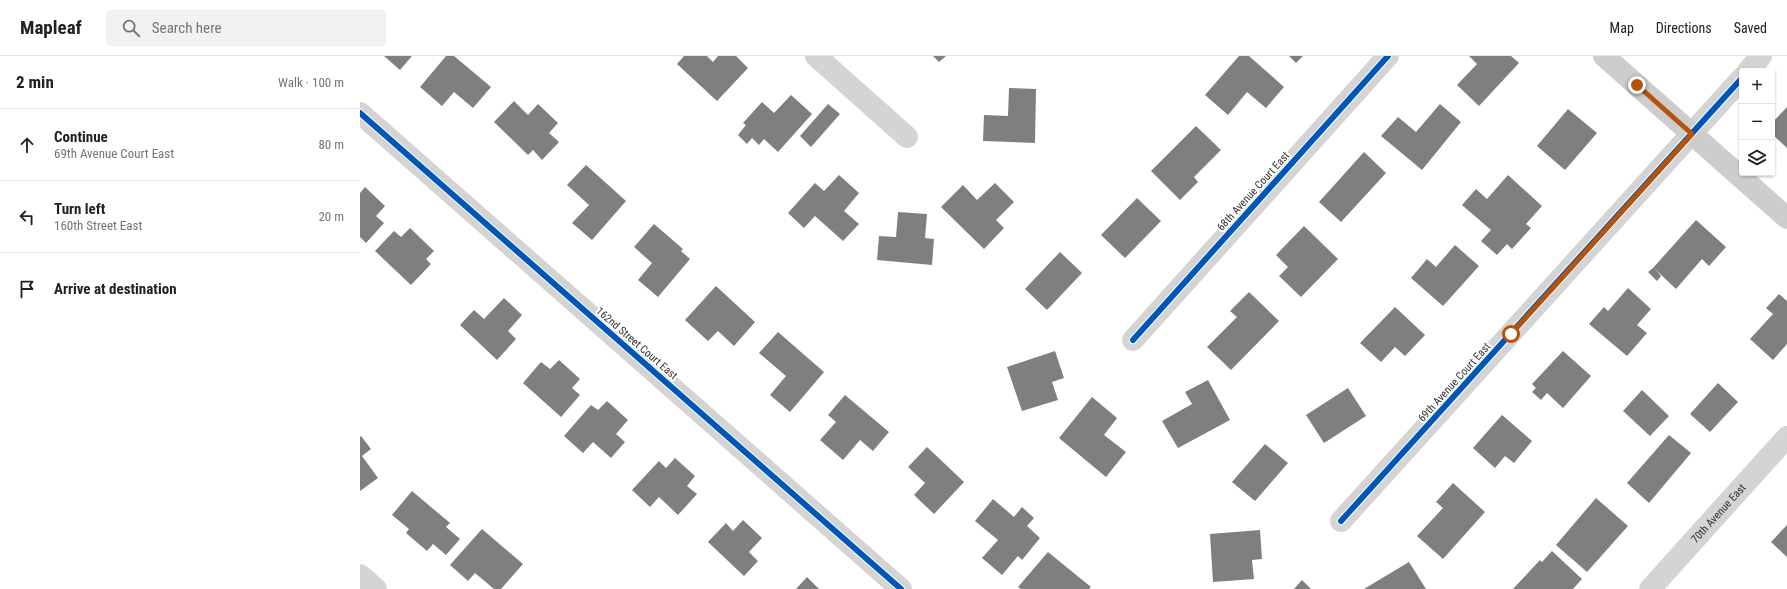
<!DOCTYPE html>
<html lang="en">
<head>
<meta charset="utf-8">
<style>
  :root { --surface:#fff; --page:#f2f2f2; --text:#202124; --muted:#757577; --line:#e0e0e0 }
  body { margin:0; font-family:"Roboto Condensed",sans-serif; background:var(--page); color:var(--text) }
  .controls { position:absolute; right:12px; top:12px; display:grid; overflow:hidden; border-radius:4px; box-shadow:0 1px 3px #0004 }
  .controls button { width:36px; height:36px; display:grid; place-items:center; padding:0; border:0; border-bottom:1px solid var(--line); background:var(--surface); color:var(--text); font:20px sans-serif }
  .stop { position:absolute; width:12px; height:12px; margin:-9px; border:3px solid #b45309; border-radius:50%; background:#fff }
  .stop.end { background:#b45309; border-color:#fff; box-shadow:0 1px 4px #0008 }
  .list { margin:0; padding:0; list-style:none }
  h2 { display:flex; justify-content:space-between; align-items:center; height:52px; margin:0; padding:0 16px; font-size:17px }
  h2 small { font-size:13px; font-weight:400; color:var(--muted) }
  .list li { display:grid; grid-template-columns:26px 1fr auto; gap:12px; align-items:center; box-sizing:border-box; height:72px; padding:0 16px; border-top:1px solid var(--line) }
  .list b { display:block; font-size:15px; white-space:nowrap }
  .list p { margin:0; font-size:13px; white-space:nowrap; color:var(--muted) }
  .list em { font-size:13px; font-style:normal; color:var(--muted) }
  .icon { flex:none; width:22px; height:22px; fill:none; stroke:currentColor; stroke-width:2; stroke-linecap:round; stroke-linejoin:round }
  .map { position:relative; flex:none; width:1427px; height:533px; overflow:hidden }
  header { display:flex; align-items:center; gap:24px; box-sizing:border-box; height:56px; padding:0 20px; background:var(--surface); border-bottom:1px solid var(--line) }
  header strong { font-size:19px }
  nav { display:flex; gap:22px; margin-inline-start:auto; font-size:14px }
  .search { width:280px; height:36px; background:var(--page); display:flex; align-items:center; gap:10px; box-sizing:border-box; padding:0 14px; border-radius:4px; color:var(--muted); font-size:15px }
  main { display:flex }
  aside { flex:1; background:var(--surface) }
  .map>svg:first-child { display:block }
  .building { fill:#7f7f7f }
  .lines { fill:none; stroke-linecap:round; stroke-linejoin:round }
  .street { stroke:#d4d4d4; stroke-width:22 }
  .secondary { stroke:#cdcdcd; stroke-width:22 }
  .cycleway-casing { stroke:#fff; stroke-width:8 }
  .cycleway { stroke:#0057b8; stroke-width:6 }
  .route { stroke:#b45309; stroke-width:5 }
  .labels { text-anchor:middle; stroke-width:4; stroke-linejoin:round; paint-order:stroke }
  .street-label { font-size:11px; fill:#2f2f2f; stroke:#fff }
</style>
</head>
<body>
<header>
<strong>Mapleaf</strong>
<div class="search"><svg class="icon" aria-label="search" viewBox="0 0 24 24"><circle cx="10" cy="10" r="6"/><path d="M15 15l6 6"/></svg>Search here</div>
<nav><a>Map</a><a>Directions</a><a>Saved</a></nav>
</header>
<main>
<aside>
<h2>2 min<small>Walk · 100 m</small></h2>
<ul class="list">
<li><svg class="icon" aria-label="ahead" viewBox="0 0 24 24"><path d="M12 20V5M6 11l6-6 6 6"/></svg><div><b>Continue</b><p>69th Avenue Court East</p></div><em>80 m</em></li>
<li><svg class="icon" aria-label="left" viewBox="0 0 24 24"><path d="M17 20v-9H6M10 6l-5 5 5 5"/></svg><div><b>Turn left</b><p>160th Street East</p></div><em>20 m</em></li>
<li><svg class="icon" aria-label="arrive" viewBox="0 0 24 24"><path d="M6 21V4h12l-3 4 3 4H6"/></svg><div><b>Arrive at destination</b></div></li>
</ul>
</aside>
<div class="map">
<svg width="1427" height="533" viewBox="0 0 1427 533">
  <rect width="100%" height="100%" fill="#fff"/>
  <g class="building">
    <polygon points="24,0 52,0 40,14"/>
    <polygon points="86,0 94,0 131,31 113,52 94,36 82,50 60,31"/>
    <polygon points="324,0 347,0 353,6 358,0 376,0 388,12 357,45 317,8"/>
    <polygon points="573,0 586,0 579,6"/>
    <polygon points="879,0 889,0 924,31 906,52 887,36 868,59 845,39"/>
    <polygon points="929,0 943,0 936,7"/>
    <polygon points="1109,0 1151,0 1159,7 1119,50 1097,29 1117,8"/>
    <polygon points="649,32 676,33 675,87 623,85 624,59 648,60"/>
    <polygon points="431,39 452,58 418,96 404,83 399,89 392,82 387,88 378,79 386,69 383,67 402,46 414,57"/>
    <polygon points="154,45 168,59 178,48 198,67 189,77 199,86 182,104 173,94 168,99 134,66"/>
    <polygon points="468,48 480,58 451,91 440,80"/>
    <polygon points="1080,48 1101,66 1062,114 1021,80 1038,61 1056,76"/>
    <polygon points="1427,51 1427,92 1412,78 1412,67"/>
    <polygon points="1208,53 1237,77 1205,114 1177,90"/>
    <polygon points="836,70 861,94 834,121 838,126 820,144 791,115"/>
    <polygon points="1004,96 1026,117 981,166 959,146"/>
    <polygon points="226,109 266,145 232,184 212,167 229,149 207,129"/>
    <polygon points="479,119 499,137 484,155 499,168 483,185 455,160 444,172 428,157 455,127 464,135"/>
    <polygon points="1148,119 1182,150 1166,168 1171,172 1152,193 1147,188 1137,199 1121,185 1131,174 1102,149 1116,133 1127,143"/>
    <polygon points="635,127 654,146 636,164 644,172 624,193 581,151 603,129 617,144"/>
    <polygon points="5,131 25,150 16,160 24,167 6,187 0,181 0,137"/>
    <polygon points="777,142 801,165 765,202 741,179"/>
    <polygon points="538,156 567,158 565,182 574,183 572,209 517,204 519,180 536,181"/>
    <polygon points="1336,164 1366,191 1349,210 1342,203 1316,233 1295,213 1301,220 1297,225 1288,216 1293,212"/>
    <polygon points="294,168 323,193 321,195 330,203 298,241 278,224 292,207 274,191"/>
    <polygon points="944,170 978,203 941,241 919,220 928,211 916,199"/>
    <polygon points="50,172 74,195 66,203 71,208 51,229 15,195 34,175 41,181"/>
    <polygon points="1095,189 1119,210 1083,250 1051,222 1067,203 1076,211"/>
    <polygon points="700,196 722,217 687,254 665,233"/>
    <polygon points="356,230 395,266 374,290 358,275 348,285 325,264"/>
    <polygon points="1268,232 1291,253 1277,269 1287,277 1267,300 1229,268 1244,251 1248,255"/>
    <polygon points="889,236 919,265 871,314 847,291 877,261 870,255"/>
    <polygon points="1419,238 1427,245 1427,288 1413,304 1390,283 1413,258 1406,252"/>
    <polygon points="144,242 162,259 148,275 156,283 137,304 100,269 114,254 124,263"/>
    <polygon points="1035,251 1065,279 1045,300 1035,291 1021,306 1000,287"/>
    <polygon points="418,276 464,316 430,356 410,339 426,320 399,297"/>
    <polygon points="695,295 704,322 692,326 698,344 662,355 647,311"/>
    <polygon points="1203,295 1231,320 1203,352 1187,337 1181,344 1172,336 1176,332 1172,328"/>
    <polygon points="199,304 220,323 212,332 220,339 201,361 163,327 181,306 190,313"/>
    <polygon points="848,324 870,364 818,392 802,365 832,348 825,336"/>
    <polygon points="1358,327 1378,346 1350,376 1330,358"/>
    <polygon points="988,332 1006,360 964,387 946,359"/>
    <polygon points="1282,334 1309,360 1290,380 1263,355"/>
    <polygon points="485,339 529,376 513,395 500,384 483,404 460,384 476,366 468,359"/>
    <polygon points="732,341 757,362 744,379 766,396 746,421 699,382"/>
    <polygon points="247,345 268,364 256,378 265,386 251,402 233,386 223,397 204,380 231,349 238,354"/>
    <polygon points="1142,359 1172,385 1154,407 1145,400 1135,412 1113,392"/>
    <polygon points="1309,379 1331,397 1289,447 1267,427"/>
    <polygon points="1,380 11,393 2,400 18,422 0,435 0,381"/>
    <polygon points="905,388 928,407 895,445 872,426"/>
    <polygon points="567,391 604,426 574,458 554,439 565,427 548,411"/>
    <polygon points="315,402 335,420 327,430 337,438 318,459 299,441 290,451 272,434 299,405 306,412"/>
    <polygon points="1093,427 1125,456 1083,503 1057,480 1083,452 1076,446"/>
    <polygon points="52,435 90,467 86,471 100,483 86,499 73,488 67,495 46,477 49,473 32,459"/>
    <polygon points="1236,442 1268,470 1227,516 1196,489"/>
    <polygon points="633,443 654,461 662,451 674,462 667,470 680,482 662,504 658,500 642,519 622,502 638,484 615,465"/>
    <polygon points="383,464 402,482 389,496 398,505 384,520 348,486 366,467 373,475"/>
    <polygon points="1427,469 1427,501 1411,486"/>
    <polygon points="122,473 163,508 141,533 134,533 115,517 108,525 90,509"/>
    <polygon points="900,474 902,503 892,504 894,523 853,526 850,478"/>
    <polygon points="1192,495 1222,523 1213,533 1153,533 1180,504 1182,506"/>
    <polygon points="688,496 731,531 729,533 661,533 658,531"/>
    <polygon points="1049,506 1066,533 1004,533"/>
    <polygon points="447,521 459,533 436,533"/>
    <polygon points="942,524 951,533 934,533"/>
  </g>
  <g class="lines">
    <g class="street">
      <polyline points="456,0 547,81"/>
      <polyline points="1388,15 1401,0"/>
      <polyline points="0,57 541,533"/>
      <polyline points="773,284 1028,0"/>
      <polyline points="981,465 1382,22"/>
      <polyline points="0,519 16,533"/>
      <path id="s1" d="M1290,533L1427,381"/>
    </g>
    <polyline class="secondary" points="1244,0 1427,162"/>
    <defs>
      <g id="cycleway">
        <polyline points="0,57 541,533"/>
        <polyline points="773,284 1028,0"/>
        <polyline points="981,465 1382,22"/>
      </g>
    </defs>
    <use href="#cycleway" class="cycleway-casing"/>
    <use href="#cycleway" class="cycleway"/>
  </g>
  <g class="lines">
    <polyline class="route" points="1151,278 1332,78 1277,29"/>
  </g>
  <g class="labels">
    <g class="street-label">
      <text transform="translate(893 135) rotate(-48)" y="4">68th Avenue Court East</text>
      <text transform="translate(277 287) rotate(41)" y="4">162nd Street Court East</text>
      <text transform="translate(1094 326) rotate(-48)" y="4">69th Avenue Court East</text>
      <text dy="4" stroke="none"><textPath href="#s1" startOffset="102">70th Avenue East</textPath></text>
    </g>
  </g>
</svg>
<div class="controls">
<button>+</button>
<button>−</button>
<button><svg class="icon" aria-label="layers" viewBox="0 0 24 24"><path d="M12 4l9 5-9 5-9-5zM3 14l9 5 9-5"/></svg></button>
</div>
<div class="stop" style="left:1151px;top:278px"></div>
<div class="stop end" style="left:1277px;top:29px"></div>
</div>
</main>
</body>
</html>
